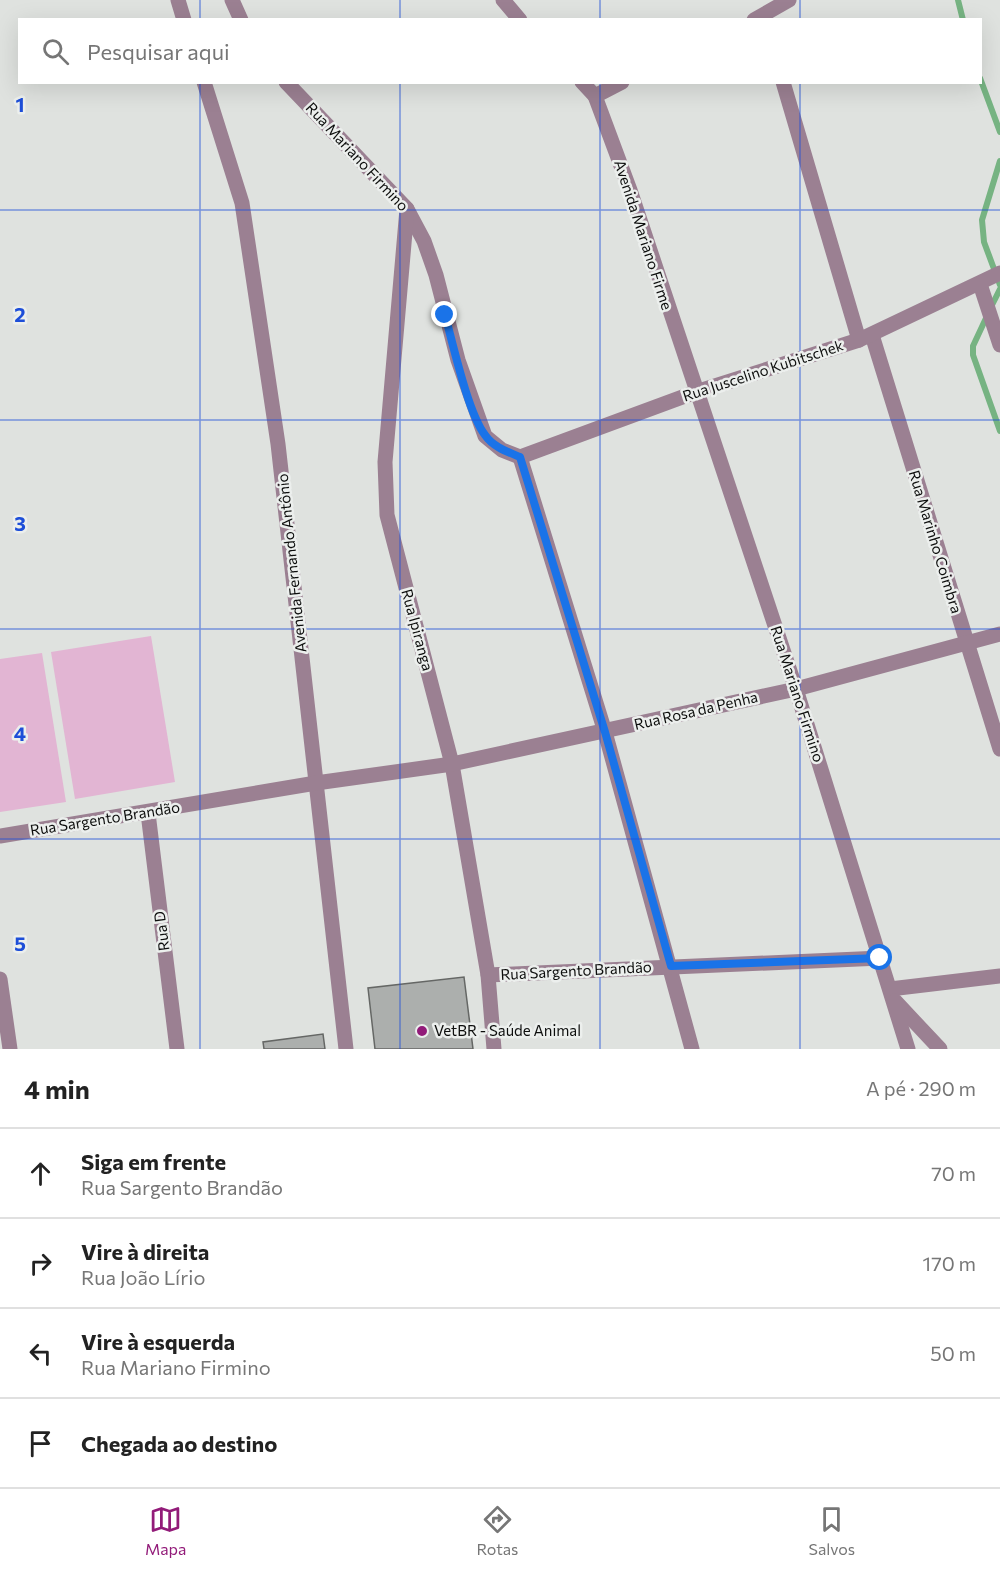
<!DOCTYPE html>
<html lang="pt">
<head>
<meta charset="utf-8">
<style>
  :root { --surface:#fff; --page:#f2f2f2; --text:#222; --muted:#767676; --line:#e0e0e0; --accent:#921b79 }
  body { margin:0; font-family:Commissioner,sans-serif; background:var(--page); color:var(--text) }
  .stop { position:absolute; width:18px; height:18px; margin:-14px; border:4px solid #1a73e8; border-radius:50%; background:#fff }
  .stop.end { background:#1a73e8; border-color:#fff; box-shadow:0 2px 6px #0008 }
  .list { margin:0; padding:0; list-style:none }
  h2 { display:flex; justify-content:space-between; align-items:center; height:78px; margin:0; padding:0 24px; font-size:26px }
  h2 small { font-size:20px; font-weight:400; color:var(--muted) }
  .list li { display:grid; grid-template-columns:39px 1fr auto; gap:18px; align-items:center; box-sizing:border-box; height:90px; padding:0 24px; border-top:2px solid var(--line) }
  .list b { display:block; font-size:22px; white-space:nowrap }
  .list p { margin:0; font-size:20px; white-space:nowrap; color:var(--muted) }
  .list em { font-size:20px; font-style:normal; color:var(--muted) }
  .icon { flex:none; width:33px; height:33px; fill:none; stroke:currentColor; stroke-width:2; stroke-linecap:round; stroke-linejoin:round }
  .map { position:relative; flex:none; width:1000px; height:1049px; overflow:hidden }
  .search { position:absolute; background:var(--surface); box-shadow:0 6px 24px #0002; left:18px; right:18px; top:18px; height:66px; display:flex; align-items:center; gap:15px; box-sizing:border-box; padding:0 21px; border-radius:0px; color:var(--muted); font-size:22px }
  .sheet { height:438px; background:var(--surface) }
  nav { display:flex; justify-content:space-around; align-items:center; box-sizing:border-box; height:84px; border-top:2px solid var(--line); background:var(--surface); font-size:16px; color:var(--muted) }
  nav a { display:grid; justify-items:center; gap:3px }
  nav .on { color:var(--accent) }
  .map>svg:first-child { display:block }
  .green { fill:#e2b5d3 }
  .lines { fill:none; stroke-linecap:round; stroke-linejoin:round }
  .stream { stroke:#76b382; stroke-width:6 }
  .building { fill:#acafad; stroke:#656765; stroke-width:1.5 }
  .minor { stroke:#9b8092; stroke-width:15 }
  .route { stroke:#1a73e8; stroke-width:8 }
  .grid { fill:none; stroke:#1d4ed8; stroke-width:1.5; stroke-opacity:0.55 }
  .poi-dot { fill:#921b79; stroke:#ecefed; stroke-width:2 }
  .labels { text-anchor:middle; stroke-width:5; stroke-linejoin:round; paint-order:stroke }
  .street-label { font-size:15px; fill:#0d0e0d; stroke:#ecefed }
  .poi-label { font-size:15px; fill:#0d0e0d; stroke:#ecefed; text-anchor:start }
  .grid-label { font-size:20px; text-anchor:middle; font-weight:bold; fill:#1d4ed8; stroke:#ecefed; stroke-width:5; stroke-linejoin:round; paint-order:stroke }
</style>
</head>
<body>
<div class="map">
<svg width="1000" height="1049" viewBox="0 0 1000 1049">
  <rect width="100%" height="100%" fill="#dfe2df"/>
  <g class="green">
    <polygon points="151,636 175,782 75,799 51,652"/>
    <polygon points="42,653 66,802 0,812 0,659"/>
  </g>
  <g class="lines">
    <g class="stream">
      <polyline points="958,0 963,20"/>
      <polyline points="980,78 1000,132"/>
      <polyline points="1000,161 982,220 984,242 1000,285"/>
      <polyline points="991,307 1000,289"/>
      <polyline points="987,316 973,346 973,355 1000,431"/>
    </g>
  </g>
  <g class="building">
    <polygon points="464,977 473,1049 375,1049 368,988"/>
    <polygon points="323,1034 325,1049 264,1049 263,1042"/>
  </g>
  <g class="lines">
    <g class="minor">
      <polyline points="178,0 184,20"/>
      <polyline points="232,0 241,20"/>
      <polyline points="503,0 520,20"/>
      <polyline points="754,20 789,0"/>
      <polyline points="204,82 242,203 278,444 346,1049"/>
      <polyline points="286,82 407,209 424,241 436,275 458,360 485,436 502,450 520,457"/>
      <polyline points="582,82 595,96 630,190 796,689 908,1049"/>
      <polyline points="783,82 859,340"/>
      <polyline points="595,96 622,82"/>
      <polyline points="407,209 385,462 387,515 452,764 488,975 494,1049"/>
      <polyline points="980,284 1000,345"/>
      <polyline points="872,335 1000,749"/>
      <polyline points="520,457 605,732 692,1049"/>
      <polyline points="520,457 696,392 859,340 1000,273"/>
      <polyline points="148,813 177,1049"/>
      <polyline points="0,836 316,783 452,764 796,689 1000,634"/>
      <polyline points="488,975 881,958"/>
      <polyline points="0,979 10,1049"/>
      <polyline points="890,989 1000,976"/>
      <polyline points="895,1001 940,1049"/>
    </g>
  </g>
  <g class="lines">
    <path class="route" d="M445,315C453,344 468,413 485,435C493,447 508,452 520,457L605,732L671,966L880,958"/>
  </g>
  <path class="grid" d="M200,0V20M400,0V20M600,0V20M800,0V20M200,82V1049M400,82V1049M600,82V1049M800,82V1049M0,210H1000M0,420H1000M0,629H1000M0,839H1000"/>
  <circle class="poi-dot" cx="422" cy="1031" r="6"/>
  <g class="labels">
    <g class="street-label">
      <text transform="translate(357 157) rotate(47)" y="5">Rua Mariano Firmino</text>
      <text transform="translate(643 235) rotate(72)" y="5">Avenida Mariano Firme</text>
      <text transform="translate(763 371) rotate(-18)" y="5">Rua Juscelino Kubitschek</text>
      <text transform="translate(935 542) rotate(73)" y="5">Rua Marinho Coimbra</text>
      <text transform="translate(292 563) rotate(-96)" y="5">Avenida Fernando Antônio</text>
      <text transform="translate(417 630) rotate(75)" y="5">Rua Ipiranga</text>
      <text transform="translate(797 694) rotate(72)" y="5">Rua Mariano Firmino</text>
      <text transform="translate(696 711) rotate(-13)" y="5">Rua Rosa da Penha</text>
      <text transform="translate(105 819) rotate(-9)" y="5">Rua Sargento Brandão</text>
      <text transform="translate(162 931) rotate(-97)" y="5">Rua D</text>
      <text transform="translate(576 971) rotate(-3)" y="5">Rua Sargento Brandão</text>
    </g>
    <g class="poi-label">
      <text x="434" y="1036">VetBR - Saúde Animal</text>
    </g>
  </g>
  <g class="grid-label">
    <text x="20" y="112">1</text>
    <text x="20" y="322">2</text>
    <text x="20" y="531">3</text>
    <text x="20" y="741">4</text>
    <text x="20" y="951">5</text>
  </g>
</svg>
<div class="stop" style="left:880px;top:958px"></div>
<div class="stop end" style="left:445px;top:315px"></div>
<div class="search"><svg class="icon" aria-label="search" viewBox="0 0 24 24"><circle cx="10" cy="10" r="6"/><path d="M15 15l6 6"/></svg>Pesquisar aqui</div>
</div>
<section class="sheet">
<h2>4 min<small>A pé · 290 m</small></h2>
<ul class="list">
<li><svg class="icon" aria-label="ahead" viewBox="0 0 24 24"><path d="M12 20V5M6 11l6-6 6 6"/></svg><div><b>Siga em frente</b><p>Rua Sargento Brandão</p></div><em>70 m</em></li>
<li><svg class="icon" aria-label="right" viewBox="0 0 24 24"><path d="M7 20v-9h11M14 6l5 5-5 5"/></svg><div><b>Vire à direita</b><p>Rua João Lírio</p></div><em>170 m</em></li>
<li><svg class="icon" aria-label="left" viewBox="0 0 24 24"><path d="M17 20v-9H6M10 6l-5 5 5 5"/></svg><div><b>Vire à esquerda</b><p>Rua Mariano Firmino</p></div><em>50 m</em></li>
<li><svg class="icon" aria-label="arrive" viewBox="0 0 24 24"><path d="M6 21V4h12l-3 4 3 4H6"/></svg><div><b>Chegada ao destino</b></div></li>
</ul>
</section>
<nav>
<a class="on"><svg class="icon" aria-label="map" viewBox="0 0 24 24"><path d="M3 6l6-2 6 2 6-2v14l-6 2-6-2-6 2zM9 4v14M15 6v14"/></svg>Mapa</a>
<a><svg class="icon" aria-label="directions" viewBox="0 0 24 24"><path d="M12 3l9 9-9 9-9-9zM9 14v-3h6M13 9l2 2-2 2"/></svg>Rotas</a>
<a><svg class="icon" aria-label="saved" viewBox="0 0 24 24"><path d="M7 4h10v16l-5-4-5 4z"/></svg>Salvos</a>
</nav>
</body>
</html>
